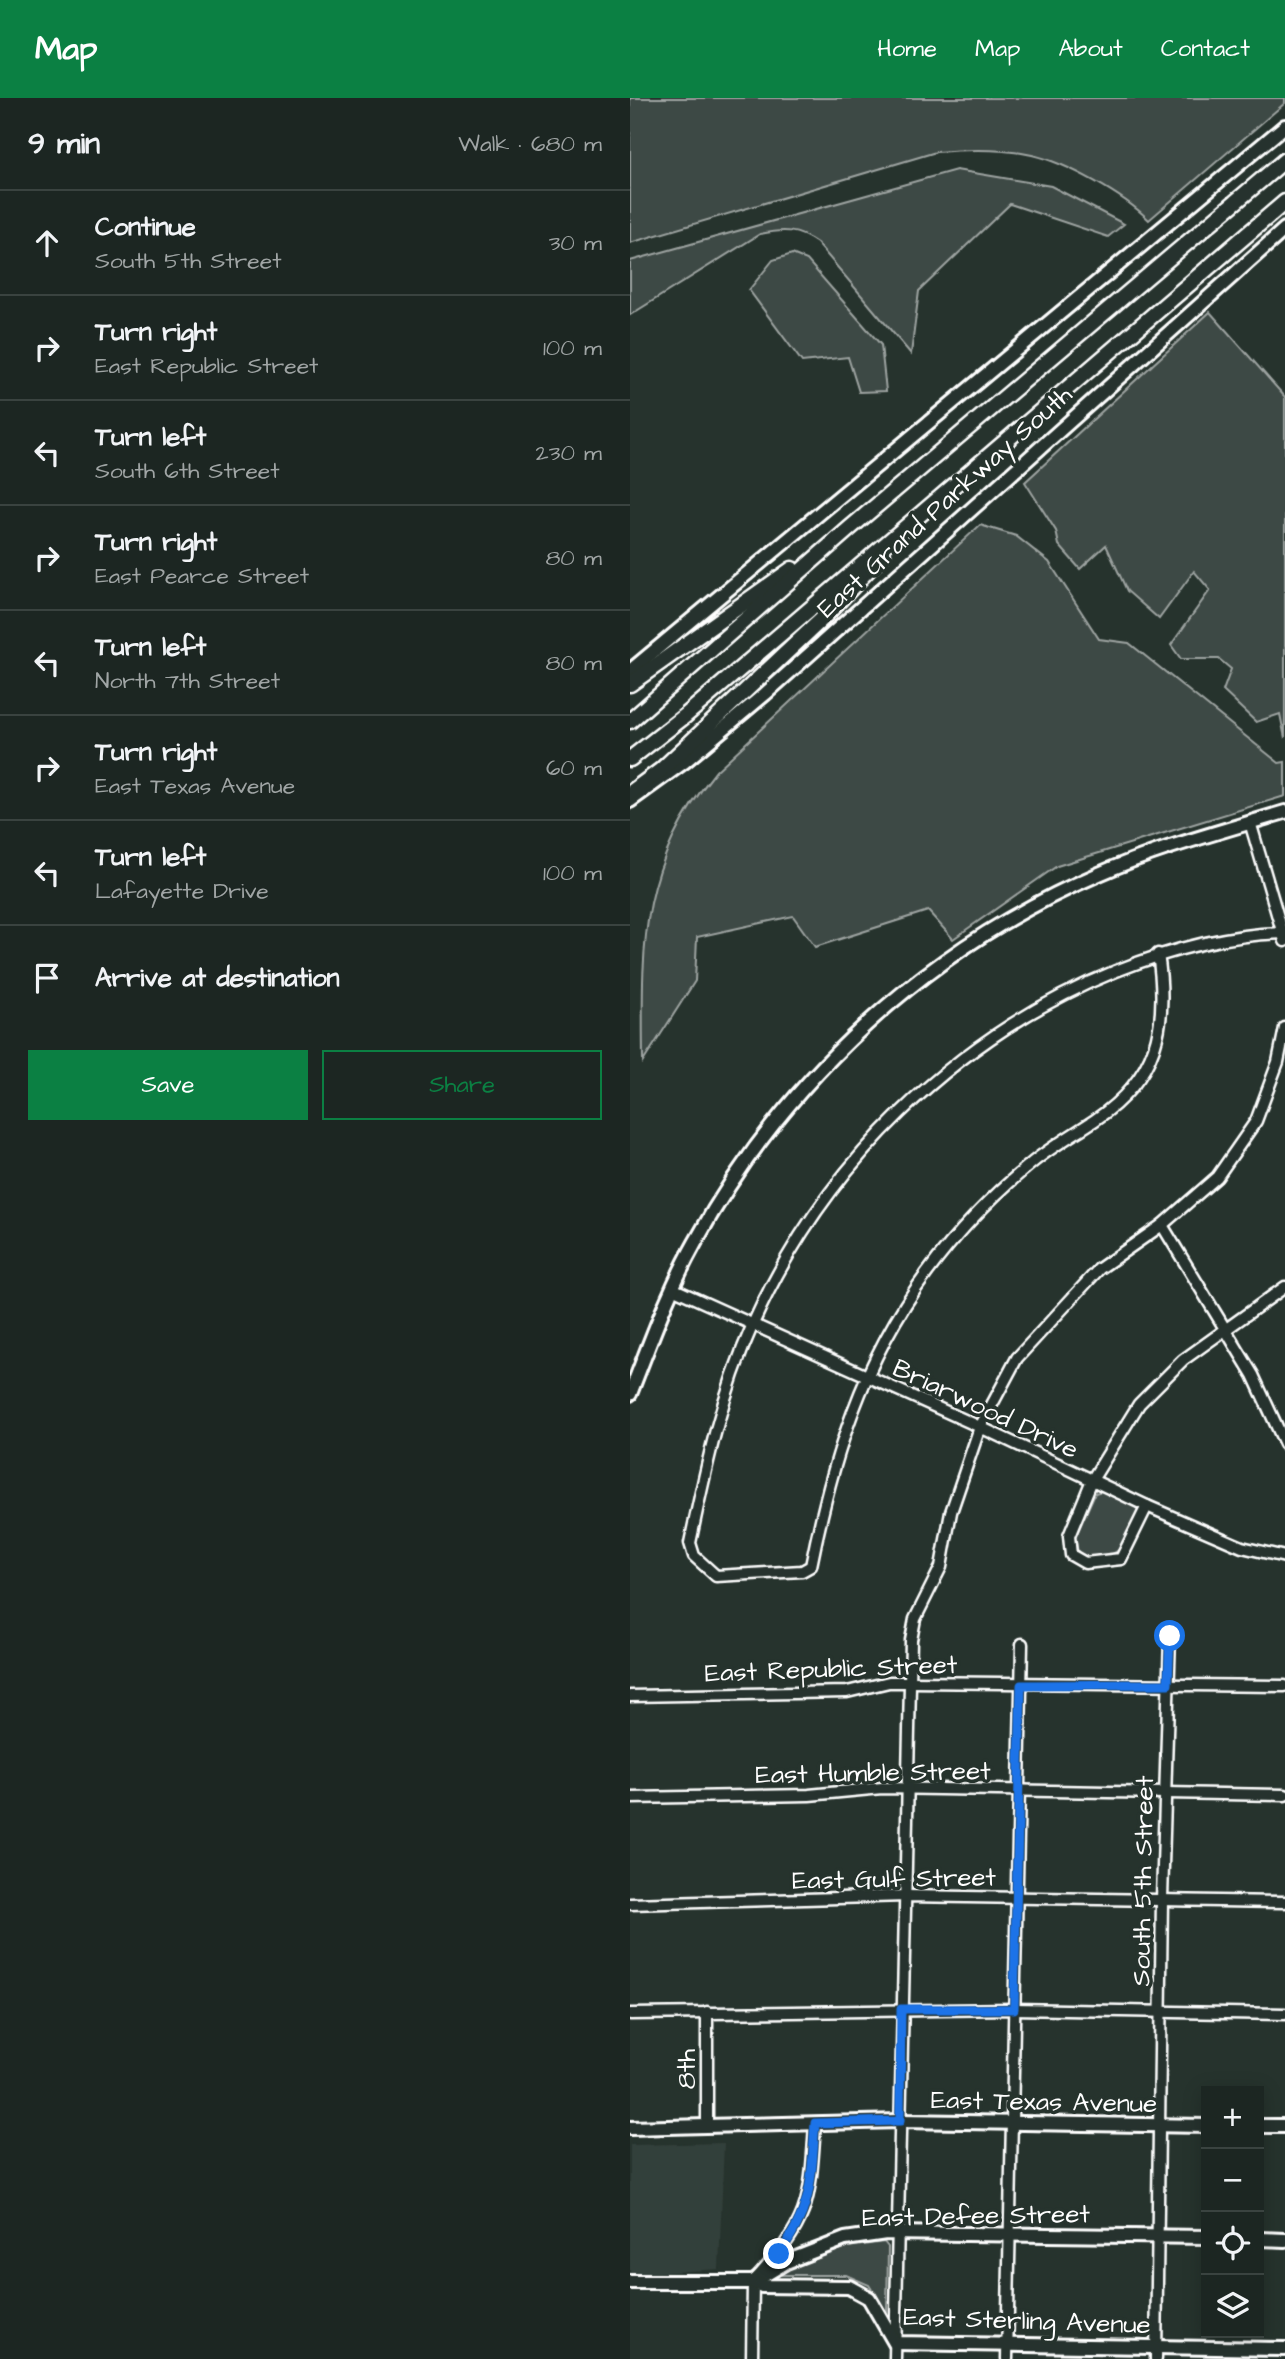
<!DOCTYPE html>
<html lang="en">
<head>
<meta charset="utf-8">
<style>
  :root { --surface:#1c2622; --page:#29322f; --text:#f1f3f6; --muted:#a0a5a5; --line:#3a4340; --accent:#0b8043 }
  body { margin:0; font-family:"Architects Daughter",sans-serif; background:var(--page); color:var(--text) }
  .controls { position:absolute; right:21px; bottom:21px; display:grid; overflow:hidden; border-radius:0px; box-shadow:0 4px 18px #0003 }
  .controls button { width:63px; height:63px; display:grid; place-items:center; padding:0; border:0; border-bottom:2px solid var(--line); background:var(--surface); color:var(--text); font:35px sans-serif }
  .stop { position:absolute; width:21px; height:21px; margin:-16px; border:5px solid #1a73e8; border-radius:50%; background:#fff }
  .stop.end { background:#1a73e8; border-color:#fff; box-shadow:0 2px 7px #0008 }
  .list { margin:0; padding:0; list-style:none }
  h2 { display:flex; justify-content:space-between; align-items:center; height:91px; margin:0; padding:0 28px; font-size:30px }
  h2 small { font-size:23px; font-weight:400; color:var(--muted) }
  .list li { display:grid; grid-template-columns:46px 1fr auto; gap:21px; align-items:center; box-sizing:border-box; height:105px; padding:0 28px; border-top:2px solid var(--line) }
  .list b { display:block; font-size:26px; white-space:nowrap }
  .list p { margin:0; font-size:23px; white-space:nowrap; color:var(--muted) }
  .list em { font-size:23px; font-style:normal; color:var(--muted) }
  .actions { display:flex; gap:14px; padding:21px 28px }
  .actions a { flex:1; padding:16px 0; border:2px solid var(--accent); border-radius:0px; text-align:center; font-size:24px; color:var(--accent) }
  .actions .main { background:var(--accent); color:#fff }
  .icon { flex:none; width:38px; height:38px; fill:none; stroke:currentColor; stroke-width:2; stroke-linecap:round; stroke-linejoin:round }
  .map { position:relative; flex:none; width:655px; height:2261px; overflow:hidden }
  header { display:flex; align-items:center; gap:42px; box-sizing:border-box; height:98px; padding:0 35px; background:var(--accent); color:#fff }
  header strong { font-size:33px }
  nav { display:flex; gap:38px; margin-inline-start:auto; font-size:24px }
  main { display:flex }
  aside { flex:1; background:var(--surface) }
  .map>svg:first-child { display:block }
  .built { fill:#333f3a }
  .green { fill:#3e4944; stroke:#9ea4a2; stroke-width:2 }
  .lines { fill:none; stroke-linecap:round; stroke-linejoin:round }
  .minor-casing { stroke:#fff; stroke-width:15 }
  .major-casing { stroke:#fff; stroke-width:18 }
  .highway-casing { stroke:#fff; stroke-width:19 }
  .minor { stroke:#26332d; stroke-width:10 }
  .major { stroke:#26332d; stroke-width:12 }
  .highway { stroke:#26332d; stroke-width:14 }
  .route { stroke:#1a73e8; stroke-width:9 }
  .labels { text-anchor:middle; stroke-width:7; stroke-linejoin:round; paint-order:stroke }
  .street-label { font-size:26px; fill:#fff; stroke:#26332d }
</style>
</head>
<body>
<header>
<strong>Map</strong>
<nav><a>Home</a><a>Map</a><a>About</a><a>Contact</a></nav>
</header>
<main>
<aside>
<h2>9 min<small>Walk · 680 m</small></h2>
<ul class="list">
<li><svg class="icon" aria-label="ahead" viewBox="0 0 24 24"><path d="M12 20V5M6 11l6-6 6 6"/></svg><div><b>Continue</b><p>South 5th Street</p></div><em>30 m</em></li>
<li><svg class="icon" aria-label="right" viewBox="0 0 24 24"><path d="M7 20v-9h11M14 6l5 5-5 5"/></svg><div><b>Turn right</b><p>East Republic Street</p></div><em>100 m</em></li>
<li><svg class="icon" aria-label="left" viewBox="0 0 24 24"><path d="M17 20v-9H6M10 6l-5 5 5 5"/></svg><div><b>Turn left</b><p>South 6th Street</p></div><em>230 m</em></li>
<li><svg class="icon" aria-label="right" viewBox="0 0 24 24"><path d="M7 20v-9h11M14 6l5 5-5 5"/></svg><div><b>Turn right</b><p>East Pearce Street</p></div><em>80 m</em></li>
<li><svg class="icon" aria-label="left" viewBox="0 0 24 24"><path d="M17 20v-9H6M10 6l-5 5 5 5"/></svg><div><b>Turn left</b><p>North 7th Street</p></div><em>80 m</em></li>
<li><svg class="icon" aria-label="right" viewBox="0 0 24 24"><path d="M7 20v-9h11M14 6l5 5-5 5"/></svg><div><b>Turn right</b><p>East Texas Avenue</p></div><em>60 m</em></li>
<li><svg class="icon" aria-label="left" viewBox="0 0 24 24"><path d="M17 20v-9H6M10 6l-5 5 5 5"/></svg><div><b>Turn left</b><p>Lafayette Drive</p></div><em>100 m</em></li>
<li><svg class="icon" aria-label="arrive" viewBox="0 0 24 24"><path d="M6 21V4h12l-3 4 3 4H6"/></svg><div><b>Arrive at destination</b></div></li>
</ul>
<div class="actions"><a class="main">Save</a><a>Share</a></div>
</aside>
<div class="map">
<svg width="655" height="2261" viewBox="0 0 655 2261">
  <rect width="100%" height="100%" fill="#26332d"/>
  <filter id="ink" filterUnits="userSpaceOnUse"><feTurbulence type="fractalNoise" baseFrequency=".0143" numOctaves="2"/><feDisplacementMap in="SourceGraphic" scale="14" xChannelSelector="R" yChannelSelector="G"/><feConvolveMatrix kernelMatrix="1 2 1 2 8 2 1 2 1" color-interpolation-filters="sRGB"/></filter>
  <g filter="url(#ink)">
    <polygon class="built" points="94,2045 89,2171 0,2177 0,2047"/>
    <g class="green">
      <path d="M0,0H655V5L519,122C494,97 437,65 402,57C370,50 338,51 306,54L0,145Z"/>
      <path d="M326,72L421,88L494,126L478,139L380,106L289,193L281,256L187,145C167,131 154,131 130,136L0,217V163Z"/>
      <polygon points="162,156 177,162 251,247 256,293 229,294 218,259 172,264 119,192 143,162"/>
      <polygon points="580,214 655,299 655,640 650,616 626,624 593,593 601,571 589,561 551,561 541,547 580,492 564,473 529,521 497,493 476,447 450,471 429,447 426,433 395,384"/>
      <path d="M350,427L386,438L419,464L469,541L499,545L649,665L655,664V698L427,768L323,841L298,813L185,849L163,818L67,839L65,883L13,964C12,847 8,770 86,673Z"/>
      <path d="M472,1393L506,1409L508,1415C499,1436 495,1458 469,1459C460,1459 455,1460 448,1454L445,1440L465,1395Z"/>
      <polygon points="254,2144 258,2149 257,2215 239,2187 216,2177 152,2177 155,2171 217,2149"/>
    </g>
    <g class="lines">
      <defs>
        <g id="minor">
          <polyline points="620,724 655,843"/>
          <path d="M528,856C539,928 527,980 465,1022C444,1036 423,1048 403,1064C364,1096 327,1134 297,1175C232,1263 202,1362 181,1468L172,1473L86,1478L64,1458L60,1445C76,1369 91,1297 123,1226C193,1068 325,938 486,873C539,852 597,836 655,835"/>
          <polyline points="532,1127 623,1277 655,1346"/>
          <polyline points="42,1190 350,1329 517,1408 612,1449 655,1459"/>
          <polyline points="517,1408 491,1461 455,1465 441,1457 439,1438 462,1382 509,1306 553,1262 655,1189"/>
          <polyline points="0,1598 217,1594 259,1584 281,1584 655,1588"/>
          <polyline points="0,1700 179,1697 252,1690 655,1697"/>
          <polyline points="0,1806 276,1798 655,1804"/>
          <polyline points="77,1914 77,2028"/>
          <polyline points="0,1916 384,1911 655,1916"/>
          <path d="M122,2261L123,2184C180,2122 180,2107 185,2025"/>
          <polyline points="265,2261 281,1542 285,1521 311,1469 321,1414 350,1329 387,1260 469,1171 532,1127 587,1079 626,1023 648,964 655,930"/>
          <polyline points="377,2261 392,1546"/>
          <polyline points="526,2261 532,1801 540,1538"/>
        </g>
        <g id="major">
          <polyline points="0,573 655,28"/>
          <polyline points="0,703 54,664 135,596 655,131"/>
          <path d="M0,1296C20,1245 38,1193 65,1145C154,981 297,850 469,776C528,750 593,733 655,714"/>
          <polyline points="629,2028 655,2028"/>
          <polyline points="0,2030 270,2023 576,2028"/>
          <polyline points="629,2141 655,2142"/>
          <polyline points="0,2184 123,2184 156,2164 215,2141 256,2135 576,2139"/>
          <polyline points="123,2184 132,2188 219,2189 239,2200 265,2245 655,2251"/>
        </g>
        <g id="highway">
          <polyline points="0,586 162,471"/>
          <polyline points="0,623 220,430 655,62"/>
          <polyline points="0,661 55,618 655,104"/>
          <polyline points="0,695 31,672 191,522 253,456"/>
        </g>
      </defs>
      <use href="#minor" class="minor-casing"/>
      <use href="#major" class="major-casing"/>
      <use href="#highway" class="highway-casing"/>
      <use href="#minor" class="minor"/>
      <use href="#major" class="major"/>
      <use href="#highway" class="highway"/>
    </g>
  </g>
  <g class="lines" filter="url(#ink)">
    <path class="route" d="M149,2156C183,2109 181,2082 185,2025L270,2023L271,1911H384L391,1587L538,1586L540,1538"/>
  </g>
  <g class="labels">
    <g class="street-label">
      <text transform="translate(314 403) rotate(-42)" y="9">East Grand Parkway South</text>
      <text transform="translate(356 1310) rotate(25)" y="9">Briarwood Drive</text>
      <text transform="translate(201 1570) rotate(-2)" y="9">East Republic Street</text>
      <text transform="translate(243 1674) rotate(-1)" y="9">East Humble Street</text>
      <text transform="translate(264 1780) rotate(-1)" y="9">East Gulf Street</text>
      <text transform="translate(512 1783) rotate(-89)" y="9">South 5th Street</text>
      <text transform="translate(56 1971) rotate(-90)" y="9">8th</text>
      <text transform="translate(414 2003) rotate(1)" y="9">East Texas Avenue</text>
      <text transform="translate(346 2117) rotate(-1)" y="9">East Defee Street</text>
      <text transform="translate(397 2222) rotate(2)" y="9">East Sterling Avenue</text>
    </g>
  </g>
</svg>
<div class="controls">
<button>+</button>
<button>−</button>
<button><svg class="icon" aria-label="locate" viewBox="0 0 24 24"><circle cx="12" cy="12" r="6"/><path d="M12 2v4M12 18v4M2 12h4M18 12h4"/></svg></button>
<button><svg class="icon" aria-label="layers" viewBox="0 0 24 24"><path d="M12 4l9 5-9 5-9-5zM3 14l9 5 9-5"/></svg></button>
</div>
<div class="stop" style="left:540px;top:1538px"></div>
<div class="stop end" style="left:149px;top:2156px"></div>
</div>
</main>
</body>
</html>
